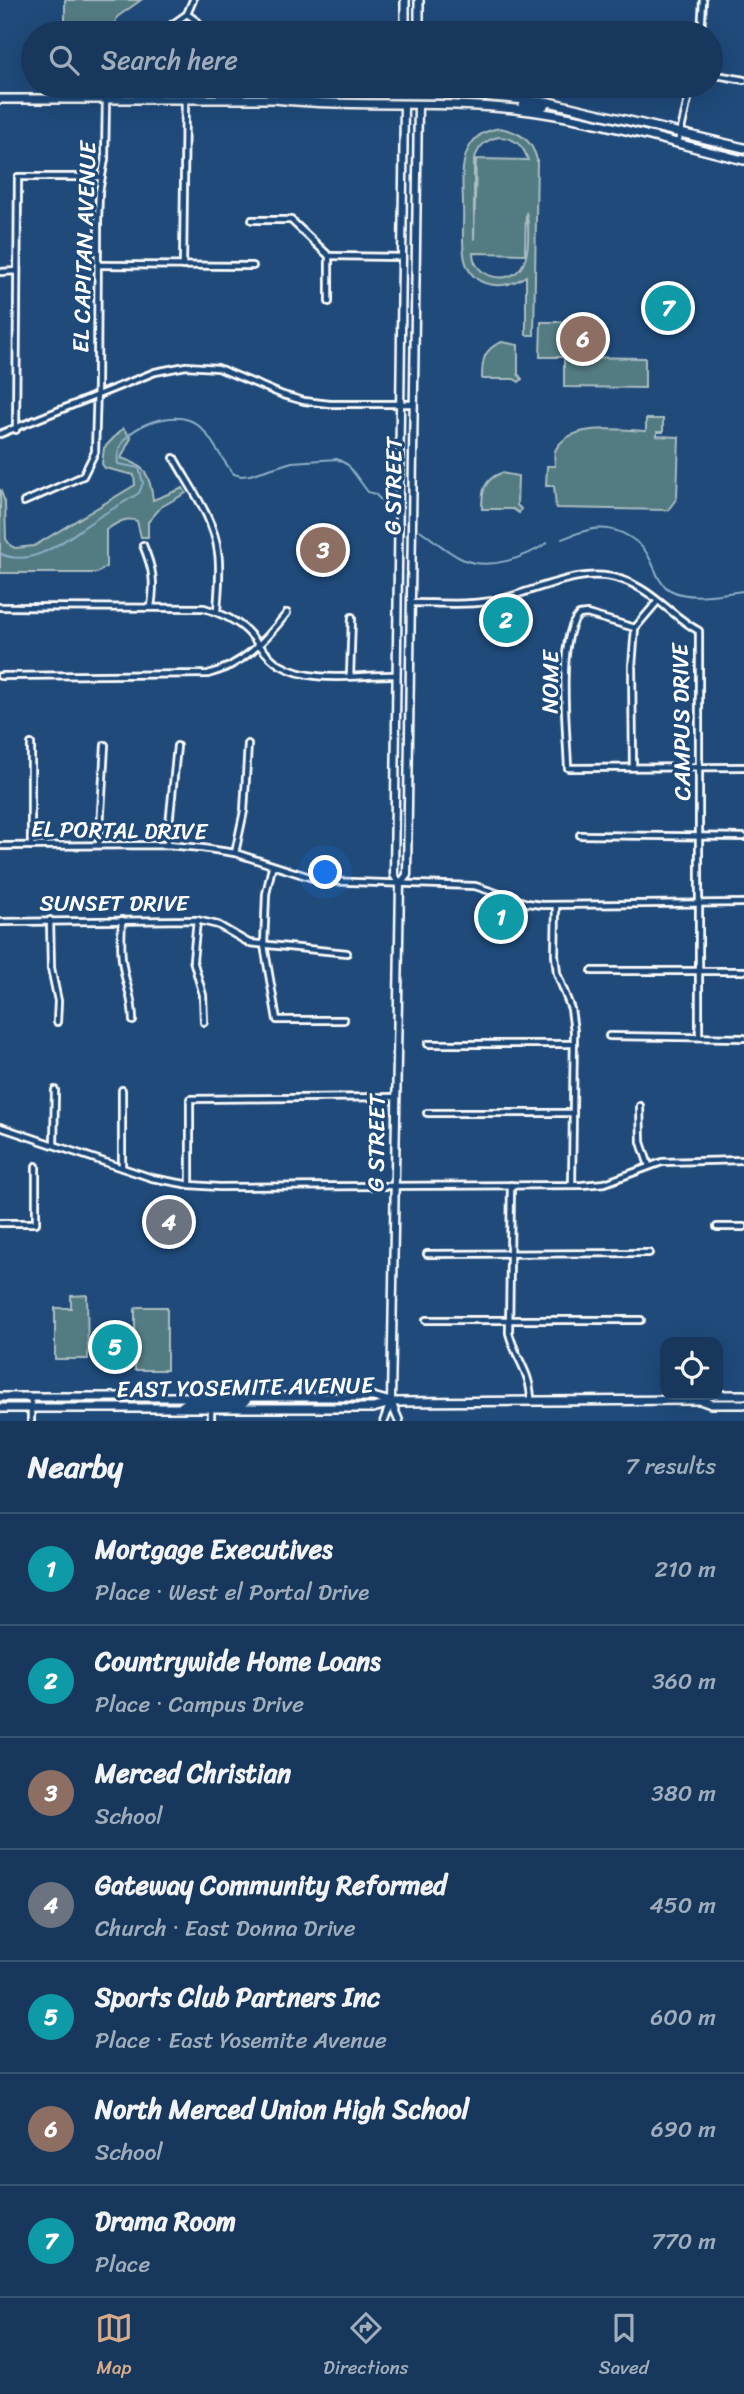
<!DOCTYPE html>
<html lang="en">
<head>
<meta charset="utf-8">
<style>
  :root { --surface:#17385c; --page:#244365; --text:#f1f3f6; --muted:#9eacbb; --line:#365272; --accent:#d6ab8b }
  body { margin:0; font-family:Sriracha,sans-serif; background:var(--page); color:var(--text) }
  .controls { position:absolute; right:21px; bottom:21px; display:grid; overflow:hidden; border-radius:14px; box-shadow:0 7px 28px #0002 }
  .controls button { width:63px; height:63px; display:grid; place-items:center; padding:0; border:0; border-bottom:2px solid var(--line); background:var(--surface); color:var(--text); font:35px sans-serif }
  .you { position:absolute; left:326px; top:873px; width:24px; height:24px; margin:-18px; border:5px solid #fff; border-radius:50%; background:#1a73e8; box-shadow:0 0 0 10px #1a73e833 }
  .badge { display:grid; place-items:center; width:46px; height:46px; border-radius:50%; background:var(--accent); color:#fff; font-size:23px; font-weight:700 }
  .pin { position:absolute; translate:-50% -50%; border:4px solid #fff; box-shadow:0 2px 7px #0006 }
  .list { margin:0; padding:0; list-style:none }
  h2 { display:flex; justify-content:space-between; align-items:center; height:91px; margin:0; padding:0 28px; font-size:30px }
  h2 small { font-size:23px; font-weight:400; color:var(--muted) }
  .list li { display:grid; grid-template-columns:46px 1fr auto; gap:21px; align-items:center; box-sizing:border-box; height:112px; padding:0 28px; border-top:2px solid var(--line) }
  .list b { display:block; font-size:26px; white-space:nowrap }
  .list p { margin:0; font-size:23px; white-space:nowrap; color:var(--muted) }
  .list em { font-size:23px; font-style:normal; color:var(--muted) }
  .icon { flex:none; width:38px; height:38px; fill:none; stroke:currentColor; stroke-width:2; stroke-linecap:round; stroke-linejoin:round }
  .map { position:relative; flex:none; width:744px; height:1421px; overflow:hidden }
  .search { position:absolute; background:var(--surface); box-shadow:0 7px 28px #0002; left:21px; right:21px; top:21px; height:77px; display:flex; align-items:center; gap:18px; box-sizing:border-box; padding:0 24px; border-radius:38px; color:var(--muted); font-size:26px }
  .sheet { height:875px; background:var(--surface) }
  nav { display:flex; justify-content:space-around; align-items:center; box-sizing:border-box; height:98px; border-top:2px solid var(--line); background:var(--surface); font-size:19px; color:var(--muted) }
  nav a { display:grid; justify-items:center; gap:4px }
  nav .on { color:var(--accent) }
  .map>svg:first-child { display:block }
  .green { fill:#537b82; stroke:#a9bdc0; stroke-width:2; fill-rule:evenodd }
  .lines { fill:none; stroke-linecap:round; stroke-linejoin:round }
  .stream { stroke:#8eafc6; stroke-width:2 }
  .minor-casing { stroke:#fff; stroke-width:10 }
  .tertiary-casing { stroke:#fff; stroke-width:11 }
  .secondary-casing { stroke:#fff; stroke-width:12 }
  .minor { stroke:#1f4a7a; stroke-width:4.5 }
  .tertiary { stroke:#1f4a7a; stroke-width:6 }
  .secondary { stroke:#1f4a7a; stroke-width:7 }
  .labels { text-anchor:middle; stroke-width:6; stroke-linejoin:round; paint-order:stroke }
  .street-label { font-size:23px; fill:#fff; stroke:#1f4a7a }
</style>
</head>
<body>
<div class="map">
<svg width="744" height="1421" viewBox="0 0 744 1421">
  <rect width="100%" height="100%" fill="#1f4a7a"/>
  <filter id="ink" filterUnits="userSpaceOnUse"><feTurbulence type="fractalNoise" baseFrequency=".0143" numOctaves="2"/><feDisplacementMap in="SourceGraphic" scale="14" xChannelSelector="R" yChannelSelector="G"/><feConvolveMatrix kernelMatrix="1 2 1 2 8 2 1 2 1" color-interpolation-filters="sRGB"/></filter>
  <g filter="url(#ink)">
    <g class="green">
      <polygon points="65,0 141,0 117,17 112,33 65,33"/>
      <path d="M500,128C519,132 532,139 537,160L534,335H526V276C505,290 473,290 465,260C461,243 464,223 463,206C463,185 459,160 472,143C479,133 489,130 500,128ZM499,137C515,138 523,145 528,160L476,159L474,240V160C479,146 485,140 499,137ZM526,212C529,223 530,254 522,266C509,287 473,277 473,253L525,254Z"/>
      <polygon points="541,322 570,322 570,357 645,358 645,388 564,387 564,357 540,357"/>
      <path d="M502,342L518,345V374L522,379L519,382L514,379H482C482,361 483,349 502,342Z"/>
      <path d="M646,419H663V432H657V436L679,437L677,498L668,510L556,508L554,486H546L547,466H555C555,461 553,454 556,449C571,422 620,430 646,431Z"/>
      <path d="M123,428L131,438L121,458C146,465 150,476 153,500L183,488L186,493L161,507L148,522V537H141L137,521C125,516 116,524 106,530V567L97,573H0V489L5,502L6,539L11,546L15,548L34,546L135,485L134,475L105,468L102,464L104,448Z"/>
      <path d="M501,473L518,476L517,505L521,509L519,513L513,509H482C482,492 483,480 501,473Z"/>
      <polygon points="87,1295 88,1359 55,1359 55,1308 71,1308 71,1296"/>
      <polygon points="138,1307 167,1307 167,1370 135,1370 135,1309"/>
    </g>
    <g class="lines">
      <g class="stream">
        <path d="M420,530C434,540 447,552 462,559C488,571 525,558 547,543"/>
        <path d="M562,539C585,530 604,522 628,536C638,542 645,548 650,559C656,570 658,583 670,590C691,601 721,593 744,591"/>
        <path d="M0,551L1,554C35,569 69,536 96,519C110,510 125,502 139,493L143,483L139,468L118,464C112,431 163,411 189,420C208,426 220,460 234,474L241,476L250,475L292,462L337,459L348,465L368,492L375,494L389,508"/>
      </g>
      <defs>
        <g id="minor">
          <polyline points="187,14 198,22"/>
          <polyline points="160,33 187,14 193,0"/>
          <polyline points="701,33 703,0"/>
          <polyline points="711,74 744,80"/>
          <polyline points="142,86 142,99"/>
          <polyline points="678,143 691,86"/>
          <polyline points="252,220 291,220 329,256 329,302"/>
          <polyline points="329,256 402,257"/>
          <polyline points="98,265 253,266"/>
          <polyline points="183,266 185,99"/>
          <polyline points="0,272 17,271"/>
          <polyline points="16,430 18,177 101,177"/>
          <polyline points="0,434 155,372 186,366 218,368 283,395 304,401 330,404 413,404"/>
          <path d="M174,458C190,487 214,518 218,552C221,571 218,592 217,612"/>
          <polyline points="24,502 83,476 95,452 97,386 98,221 99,192 105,159 106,99"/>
          <path d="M143,545C153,569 155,581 151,607"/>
          <path d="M411,603C439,603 469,606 497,600C538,591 581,565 623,580C652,590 673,617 699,631V1036"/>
          <path d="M0,607L204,608C220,613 235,619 247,631C258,642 266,657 280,665C314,685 360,674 397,675"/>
          <path d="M635,628L587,614L579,615C556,637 567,735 568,768L744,767"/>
          <path d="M0,676L208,674C243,665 265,641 287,613"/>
          <polyline points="350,676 352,617"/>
          <polyline points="633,767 632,666 635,628 657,602"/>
          <polyline points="580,835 744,837"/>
          <polyline points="99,845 105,745"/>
          <polyline points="167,845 177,746"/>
          <polyline points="0,846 167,845 202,848 235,853 322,881 475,886 527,903 542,905 744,903"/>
          <polyline points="31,846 31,744"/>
          <polyline points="235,853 244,811 248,744"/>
          <polyline points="272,867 266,894 264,945 277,1020 344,1020"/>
          <polyline points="556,905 555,955 557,973 571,1009 574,1031 572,1185"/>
          <polyline points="50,920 51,968 58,1001 57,1022"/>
          <path d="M122,920C121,935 120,950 123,966C126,987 133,996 133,1021"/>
          <polyline points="197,920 193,960 203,995 204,1022"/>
          <polyline points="0,922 197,920 218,925 249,943 347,953"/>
          <polyline points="592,971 744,971"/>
          <polyline points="609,1036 744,1038"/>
          <polyline points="428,1044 574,1044"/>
          <polyline points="640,1106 641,1142 649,1166"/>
          <polyline points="427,1113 573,1113"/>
          <polyline points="0,1127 152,1178 190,1185 219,1187 582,1185 605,1183 662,1162 744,1160"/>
          <polyline points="54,1145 55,1090"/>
          <polyline points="122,1168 122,1090"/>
          <polyline points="190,1185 190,1099 396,1097"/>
          <path d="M511,1185L509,1333C516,1360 531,1371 531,1402"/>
          <polyline points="0,1223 36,1223 36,1166"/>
          <polyline points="717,1227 744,1227"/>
          <polyline points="427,1254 649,1253"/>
          <polyline points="426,1320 641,1320"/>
          <polyline points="31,1421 31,1397"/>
          <polyline points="211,1421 211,1408"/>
        </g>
        <g id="tertiary">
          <polyline points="400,884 407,875 418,105"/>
          <polyline points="391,1402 399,1421"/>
          <polyline points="384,1421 391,1402 400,884 394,875 404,105"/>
        </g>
        <g id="secondary">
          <polyline points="405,33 405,0"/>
          <polyline points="419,33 419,0"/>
          <polyline points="287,98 312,94 468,95 549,102 744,148"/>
          <path d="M0,99H275C355,108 436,100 515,109C593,118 669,142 744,160"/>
          <polyline points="523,106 543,107 549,102"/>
          <polyline points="0,1397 373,1397 391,1402 699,1400 712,1395 744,1395"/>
          <polyline points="700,1400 711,1404 744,1404"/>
          <polyline points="182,1406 188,1402 244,1402 249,1397"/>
          <polyline points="0,1408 373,1408 391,1403"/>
        </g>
      </defs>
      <use href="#minor" class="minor-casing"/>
      <use href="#tertiary" class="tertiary-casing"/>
      <use href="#secondary" class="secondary-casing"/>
      <use href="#minor" class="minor"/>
      <use href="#tertiary" class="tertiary"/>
      <use href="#secondary" class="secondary"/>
    </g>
  </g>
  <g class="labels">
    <g class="street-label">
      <text transform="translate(84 247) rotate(-88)" y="8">EL CAPITAN AVENUE</text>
      <text transform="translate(393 486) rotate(-89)" y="8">G STREET</text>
      <text transform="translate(550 682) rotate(-89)" y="8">NOME</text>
      <text transform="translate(681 722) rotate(-91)" y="8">CAMPUS DRIVE</text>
      <text transform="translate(119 830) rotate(1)" y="8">EL PORTAL DRIVE</text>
      <text x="114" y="911">SUNSET DRIVE</text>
      <text transform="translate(376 1143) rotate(-89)" y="8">G STREET</text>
      <text transform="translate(245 1387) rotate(-1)" y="8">EAST YOSEMITE AVENUE</text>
    </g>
  </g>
</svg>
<div class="controls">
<button><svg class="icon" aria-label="locate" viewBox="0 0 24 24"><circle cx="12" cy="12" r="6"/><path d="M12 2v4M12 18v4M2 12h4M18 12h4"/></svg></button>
</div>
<div class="you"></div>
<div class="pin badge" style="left:501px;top:917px;background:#0f9aa8">1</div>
<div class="pin badge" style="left:506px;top:620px;background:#0f9aa8">2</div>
<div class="pin badge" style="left:323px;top:550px;background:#8d6e63">3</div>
<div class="pin badge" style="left:169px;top:1222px;background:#6b7280">4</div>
<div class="pin badge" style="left:115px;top:1347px;background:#0f9aa8">5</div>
<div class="pin badge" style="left:583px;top:339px;background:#8d6e63">6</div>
<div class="pin badge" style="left:668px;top:308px;background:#0f9aa8">7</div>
<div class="search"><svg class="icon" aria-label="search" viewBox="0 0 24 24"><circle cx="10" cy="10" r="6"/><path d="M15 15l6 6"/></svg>Search here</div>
</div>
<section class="sheet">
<h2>Nearby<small>7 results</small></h2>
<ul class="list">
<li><span class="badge" style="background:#0f9aa8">1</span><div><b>Mortgage Executives</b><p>Place · West el Portal Drive</p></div><em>210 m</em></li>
<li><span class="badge" style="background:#0f9aa8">2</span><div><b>Countrywide Home Loans</b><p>Place · Campus Drive</p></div><em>360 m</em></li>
<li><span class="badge" style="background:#8d6e63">3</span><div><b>Merced Christian</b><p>School</p></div><em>380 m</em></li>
<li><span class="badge" style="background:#6b7280">4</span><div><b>Gateway Community Reformed</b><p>Church · East Donna Drive</p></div><em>450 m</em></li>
<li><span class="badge" style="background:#0f9aa8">5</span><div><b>Sports Club Partners Inc</b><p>Place · East Yosemite Avenue</p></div><em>600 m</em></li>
<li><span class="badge" style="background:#8d6e63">6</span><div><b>North Merced Union High School</b><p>School</p></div><em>690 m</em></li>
<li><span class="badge" style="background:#0f9aa8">7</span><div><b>Drama Room</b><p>Place</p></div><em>770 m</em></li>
</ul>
</section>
<nav>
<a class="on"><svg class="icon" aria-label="map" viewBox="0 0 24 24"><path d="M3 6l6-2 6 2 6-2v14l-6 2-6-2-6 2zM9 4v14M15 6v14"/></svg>Map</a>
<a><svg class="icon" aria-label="directions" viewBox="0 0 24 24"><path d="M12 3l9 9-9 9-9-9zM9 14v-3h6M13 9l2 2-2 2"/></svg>Directions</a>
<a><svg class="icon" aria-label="saved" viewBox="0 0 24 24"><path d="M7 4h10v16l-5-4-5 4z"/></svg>Saved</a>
</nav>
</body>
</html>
